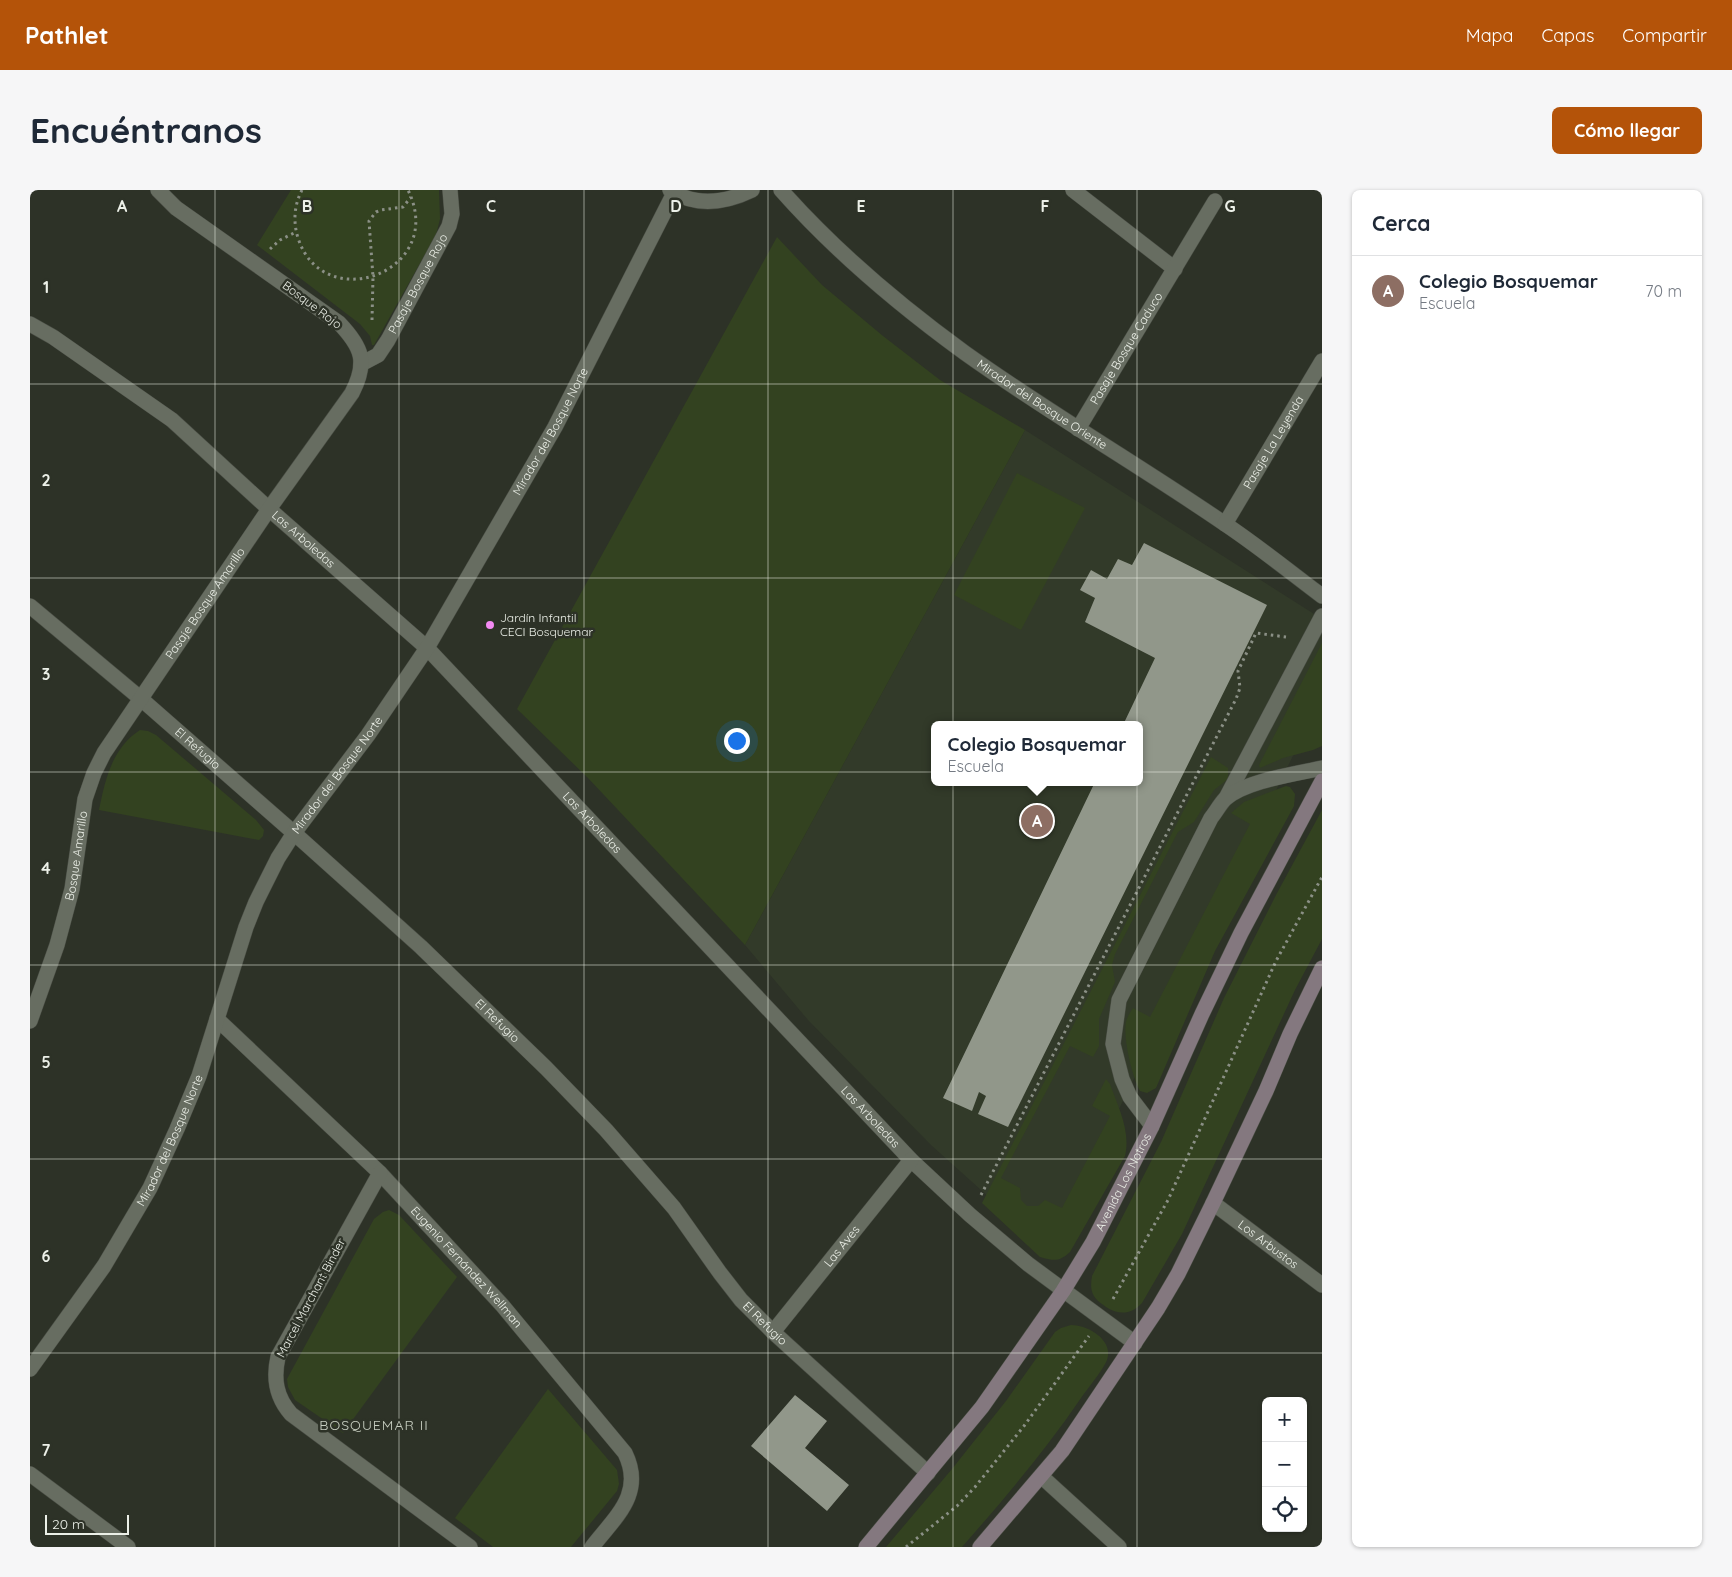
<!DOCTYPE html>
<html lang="es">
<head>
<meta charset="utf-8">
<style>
  :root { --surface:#fff; --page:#f6f6f7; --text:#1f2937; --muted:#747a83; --line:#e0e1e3; --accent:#b45309 }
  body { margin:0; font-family:Quicksand,sans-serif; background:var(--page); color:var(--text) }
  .controls { position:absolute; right:15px; bottom:15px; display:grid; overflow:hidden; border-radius:8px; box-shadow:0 1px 4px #0004 }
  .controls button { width:45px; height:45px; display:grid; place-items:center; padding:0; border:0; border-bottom:1px solid var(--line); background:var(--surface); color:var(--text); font:25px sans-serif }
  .scale { position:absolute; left:15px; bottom:12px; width:84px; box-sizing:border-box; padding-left:5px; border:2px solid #ecf0e8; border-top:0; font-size:14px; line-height:18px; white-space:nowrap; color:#ecf0e8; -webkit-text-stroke:4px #2d3227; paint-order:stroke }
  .you { position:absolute; left:706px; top:550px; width:18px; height:18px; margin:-12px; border:4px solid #fff; border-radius:50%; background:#1a73e8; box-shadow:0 0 0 8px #1a73e833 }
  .badge { display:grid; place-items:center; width:32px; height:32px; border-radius:50%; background:var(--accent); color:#fff; font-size:16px; font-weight:700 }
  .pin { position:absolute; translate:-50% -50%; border:2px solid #fff; box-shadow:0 1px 5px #0006 }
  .popup { position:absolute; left:901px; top:531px; width:212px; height:65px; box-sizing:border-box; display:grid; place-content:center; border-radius:8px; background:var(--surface); filter:drop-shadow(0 1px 4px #0005); font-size:16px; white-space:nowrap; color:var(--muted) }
  .popup b { font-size:19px; color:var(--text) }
  .popup::after { content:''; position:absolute; left:50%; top:100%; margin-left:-10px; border:10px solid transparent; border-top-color:var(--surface) }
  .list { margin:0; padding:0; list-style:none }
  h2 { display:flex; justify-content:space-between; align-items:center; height:65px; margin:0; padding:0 20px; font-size:21px }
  h2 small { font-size:16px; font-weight:400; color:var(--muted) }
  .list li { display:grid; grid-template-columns:32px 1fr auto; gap:15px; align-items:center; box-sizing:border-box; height:70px; padding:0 20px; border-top:1px solid var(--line) }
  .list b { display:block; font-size:19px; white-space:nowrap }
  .list p { margin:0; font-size:16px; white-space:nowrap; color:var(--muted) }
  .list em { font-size:16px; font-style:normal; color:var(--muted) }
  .icon { flex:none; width:28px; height:28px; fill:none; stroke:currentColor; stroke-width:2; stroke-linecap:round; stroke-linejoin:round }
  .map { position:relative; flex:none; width:1292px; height:1357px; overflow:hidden; border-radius:8px }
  header { display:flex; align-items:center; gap:30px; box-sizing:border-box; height:70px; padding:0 25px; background:var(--accent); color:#fff }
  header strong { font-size:24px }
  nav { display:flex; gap:28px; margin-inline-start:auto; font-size:18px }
  .intro { display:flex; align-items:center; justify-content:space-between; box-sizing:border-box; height:120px; padding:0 30px }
  h1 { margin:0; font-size:35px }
  .button { padding:12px 22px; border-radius:8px; background:var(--accent); color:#fff; font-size:18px; font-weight:700 }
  main { display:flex; gap:30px; padding:0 30px }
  aside { flex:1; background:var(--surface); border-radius:8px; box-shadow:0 1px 4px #0004 }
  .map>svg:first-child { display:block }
  .built { fill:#323a29; fill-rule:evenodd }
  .green { fill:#334220 }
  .building { fill:#91978a }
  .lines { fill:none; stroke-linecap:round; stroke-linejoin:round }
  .lane-casing { stroke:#494d44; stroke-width:16 }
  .street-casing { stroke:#494d44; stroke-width:16 }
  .secondary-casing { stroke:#494d44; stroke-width:16 }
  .path { stroke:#8b9086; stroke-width:3; stroke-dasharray:2.5 4; stroke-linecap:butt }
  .lane { stroke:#676d61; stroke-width:15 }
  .street { stroke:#676d61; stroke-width:15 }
  .secondary { stroke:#84787f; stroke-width:15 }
  .grid { fill:none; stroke:#ecf0e8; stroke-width:1; stroke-opacity:0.55 }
  .poi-dot { fill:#f38af2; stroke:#2d3227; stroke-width:2 }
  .labels { text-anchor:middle; stroke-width:5; stroke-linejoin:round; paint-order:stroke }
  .street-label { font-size:12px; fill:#ecf0e8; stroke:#2d3227 }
  .poi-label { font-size:12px; fill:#ecf0e8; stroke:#2d3227; text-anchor:start }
  .neighbourhood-label { font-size:14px; letter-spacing:1px; fill:#c7cec0; stroke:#2d3227 }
  .grid-label { font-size:16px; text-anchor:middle; font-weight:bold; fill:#ecf0e8; stroke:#2d3227; stroke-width:5; stroke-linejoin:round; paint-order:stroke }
</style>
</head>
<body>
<header>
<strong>Pathlet</strong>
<nav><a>Mapa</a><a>Capas</a><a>Compartir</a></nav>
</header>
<div class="intro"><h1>Encuéntranos</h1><a class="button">Cómo llegar</a></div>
<main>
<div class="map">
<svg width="1292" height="1357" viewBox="0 0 1292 1357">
  <rect width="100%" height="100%" fill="#2d3227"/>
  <path class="built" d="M995,240L1292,429V507L1019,1061L901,955L778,830L715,755ZM904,535H1110V592H904Z"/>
  <g class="green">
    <polygon points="261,0 409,0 410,29 406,45 344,155 342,155 340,146 330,134 227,55"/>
    <polygon points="747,47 792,95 853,146 910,190 995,240 715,755 558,588 487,519"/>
    <polygon points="987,283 1055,318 991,440 924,405"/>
    <polygon points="1292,453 1292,556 1283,560 1253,568 1230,578 1229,575"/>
    <path d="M110,540L118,541L126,545L226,630L234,640L233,646L229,650L69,620C75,590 82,558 110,540Z"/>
    <path d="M1181,567L1198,578V589L1184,600L1164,632L1148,642L1085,764L1082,775L1085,792L1069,829V856L1063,867L1040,856L971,988L990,998L991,1010L997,1016H1008L1015,1010L1032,1018L1080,926L1062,916L1076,889L1080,894C1088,917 1101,941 1095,966L1040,1062C1029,1072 1024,1071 1010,1067L952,1013Z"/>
    <path d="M1256,596L1260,597L1265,604L1264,616L1185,761L1126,898L1117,903L1110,901C1102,886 1093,849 1096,832C1097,827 1100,823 1103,818L1120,827L1220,634L1201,623L1214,612Z"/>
    <path d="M1292,620V749L1265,800L1152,1044L1112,1113C1101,1125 1089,1125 1076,1117C1072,1114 1066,1110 1064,1106C1060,1099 1061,1093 1062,1086L1131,952L1194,808L1246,705Z"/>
    <polygon points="359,1020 369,1025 427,1087 313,1243 265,1210 258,1197 257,1189 344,1029 353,1022"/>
    <path d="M1041,1135C1058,1135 1084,1150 1077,1170C1073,1180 1058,1198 1051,1208C1015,1261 974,1309 932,1357H856L922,1279L976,1211L1025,1142L1031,1138Z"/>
    <polygon points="518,1199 587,1280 589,1294 587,1301 541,1357 463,1357 425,1328"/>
  </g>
  <g class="building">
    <polygon points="1114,353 1237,415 978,937 948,924 956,906 949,902 942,921 913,908 1065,592 1110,592 1110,535 1093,535 1125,468 1055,432 1065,408 1050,400 1061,380 1077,389 1088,369 1102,375"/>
    <polygon points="765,1205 797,1231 775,1258 819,1295 797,1321 721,1256"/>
  </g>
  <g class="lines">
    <defs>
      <g id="lane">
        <polyline points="1196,608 1292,426"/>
        <path d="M1122,936L1100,907L1092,889L1083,854L1089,810L1181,628C1186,622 1190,614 1195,609C1215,591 1265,584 1292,578"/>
      </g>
      <g id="street">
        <path d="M640,0C666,17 695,13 722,0"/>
        <path id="s1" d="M751,0C805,61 869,115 935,163C1019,223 1109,275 1195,334C1228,356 1260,382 1292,406"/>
        <polyline points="1043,0 1145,79"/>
        <path id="s2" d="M0,134L23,147L142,230L239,319L397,458L881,970L940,1025L998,1074L1105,1153"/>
        <path id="s3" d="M331,174L348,165L358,150L419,36L422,24L420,0"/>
        <path id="s4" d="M1048,239L1185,11"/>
        <path id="s5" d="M1195,334L1292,171"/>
        <path id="s6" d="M0,416L110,508L264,643L391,757L516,878L576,940L644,1018L690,1083L711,1110L743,1142L898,1283"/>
        <path id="s7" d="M187,829L350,983L472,1115L595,1263C615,1304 585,1327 562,1357"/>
        <path id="s8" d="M0,831L27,755L42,699L55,609L64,583L74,563L239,319L322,203C338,172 332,157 309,133L146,18L128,0"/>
        <path d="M350,983L248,1167C243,1189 246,1207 261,1224L440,1357"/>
        <path id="s9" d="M1183,1013L1292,1095"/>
        <path id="s10" d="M743,1142L881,970"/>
        <path id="s11" d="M0,1179L74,1076L120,998L147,939L169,886L216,737L226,712L248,668L264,643L338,545L397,458L525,237L644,3"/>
        <polyline points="0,1284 98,1357"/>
        <polyline points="1011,1286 1089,1357"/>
      </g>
      <g id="secondary">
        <path id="s12" d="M836,1357L952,1217L1033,1101L1063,1052L1122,936L1172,824L1211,743L1292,591"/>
        <polyline points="950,1357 1032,1261 1128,1118 1148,1084 1183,1013 1236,901 1260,844 1292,778"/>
      </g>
    </defs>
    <use href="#lane" class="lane-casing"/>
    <use href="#street" class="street-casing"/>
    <use href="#secondary" class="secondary-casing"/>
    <g class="path">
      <path d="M272,0C264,15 263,32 268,48C293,127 418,82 378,0"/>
      <polyline points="240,59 250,50 266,42"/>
      <polyline points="342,130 343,87 339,31 346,22 351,20 373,17 381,7"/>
      <polyline points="951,1005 1206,509 1210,498 1208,481 1226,443 1256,447"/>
      <polyline points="1083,1109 1138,1010 1246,771 1292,687"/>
      <polyline points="876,1357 927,1316 945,1297 994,1236 1059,1146"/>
    </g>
    <use href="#lane" class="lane"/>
    <use href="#street" class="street"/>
    <use href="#secondary" class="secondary"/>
  </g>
  <path class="grid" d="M185,0V1357M369,0V1357M554,0V1357M738,0V1357M923,0V1357M1107,0V1357M0,194H1292M0,388H1292M0,582H1292M0,775H1292M0,969H1292M0,1163H1292"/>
  <circle class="poi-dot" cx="460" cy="435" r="5"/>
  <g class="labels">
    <g class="street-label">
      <text dy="4" stroke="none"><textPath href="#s3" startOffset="101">Pasaje Bosque Rojo</textPath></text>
      <text transform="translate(282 115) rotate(37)" y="4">Bosque Rojo</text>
      <text dy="4" stroke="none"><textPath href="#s4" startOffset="94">Pasaje Bosque Caduco</textPath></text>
      <text dy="4" stroke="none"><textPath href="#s1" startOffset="339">Mirador del Bosque Oriente</textPath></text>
      <text dy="4" stroke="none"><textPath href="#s11" startOffset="1079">Mirador del Bosque Norte</textPath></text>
      <text dy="4" stroke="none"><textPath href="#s5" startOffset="95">Pasaje La Leyenda</textPath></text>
      <text dy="4" stroke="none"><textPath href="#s2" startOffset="349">Las Arboledas</textPath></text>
      <text dy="4" stroke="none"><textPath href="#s8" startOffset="460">Pasaje Bosque Amarillo</textPath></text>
      <text dy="4" stroke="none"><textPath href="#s6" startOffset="220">El Refugio</textPath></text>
      <text dy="4" stroke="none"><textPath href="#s11" startOffset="674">Mirador del Bosque Norte</textPath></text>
      <text dy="4" stroke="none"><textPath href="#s2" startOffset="754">Las Arboledas</textPath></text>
      <text dy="4" stroke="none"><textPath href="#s8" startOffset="172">Bosque Amarillo</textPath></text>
      <text dy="4" stroke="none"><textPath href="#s6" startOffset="625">El Refugio</textPath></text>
      <text dy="4" stroke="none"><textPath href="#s2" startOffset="1159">Las Arboledas</textPath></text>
      <text dy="4" stroke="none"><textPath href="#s11" startOffset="269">Mirador del Bosque Norte</textPath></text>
      <text dy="4" stroke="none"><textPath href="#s12" startOffset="448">Avenida Los Notros</textPath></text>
      <text dy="4" stroke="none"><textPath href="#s9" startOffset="69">Los Arbustos</textPath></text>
      <text dy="4" stroke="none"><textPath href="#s10" startOffset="110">Las Aves</textPath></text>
      <text dy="4" stroke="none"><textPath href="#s7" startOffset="352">Eugenio Fernández Wellman</textPath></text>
      <text transform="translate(281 1108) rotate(-62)" y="4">Marcel Marchant Binder</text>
      <text dy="4" stroke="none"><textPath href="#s6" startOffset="1030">El Refugio</textPath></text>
    </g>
    <g class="poi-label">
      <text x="470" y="432">Jardín Infantil<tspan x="470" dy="14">CECI Bosquemar</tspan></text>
    </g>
    <g class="neighbourhood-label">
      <text x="344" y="1240">BOSQUEMAR II</text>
    </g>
  </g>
  <g class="grid-label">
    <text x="92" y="22">A</text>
    <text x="277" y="22">B</text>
    <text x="461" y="22">C</text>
    <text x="646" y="22">D</text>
    <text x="831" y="22">E</text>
    <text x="1015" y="22">F</text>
    <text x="1200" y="22">G</text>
    <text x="16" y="103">1</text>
    <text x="16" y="296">2</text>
    <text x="16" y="490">3</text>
    <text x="16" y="684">4</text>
    <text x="16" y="878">5</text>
    <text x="16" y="1072">6</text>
    <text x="16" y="1266">7</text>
  </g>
</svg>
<div class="controls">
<button>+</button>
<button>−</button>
<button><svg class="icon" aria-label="locate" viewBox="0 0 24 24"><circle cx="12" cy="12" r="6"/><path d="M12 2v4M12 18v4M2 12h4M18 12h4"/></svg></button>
</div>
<div class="scale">20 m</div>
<div class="you"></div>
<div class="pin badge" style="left:1007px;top:631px;background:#8d6e63">A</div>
<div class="popup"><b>Colegio Bosquemar</b>Escuela</div>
</div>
<aside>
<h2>Cerca<small></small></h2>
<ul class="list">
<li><span class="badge" style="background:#8d6e63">A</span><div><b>Colegio Bosquemar</b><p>Escuela</p></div><em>70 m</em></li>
</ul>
</aside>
</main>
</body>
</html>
